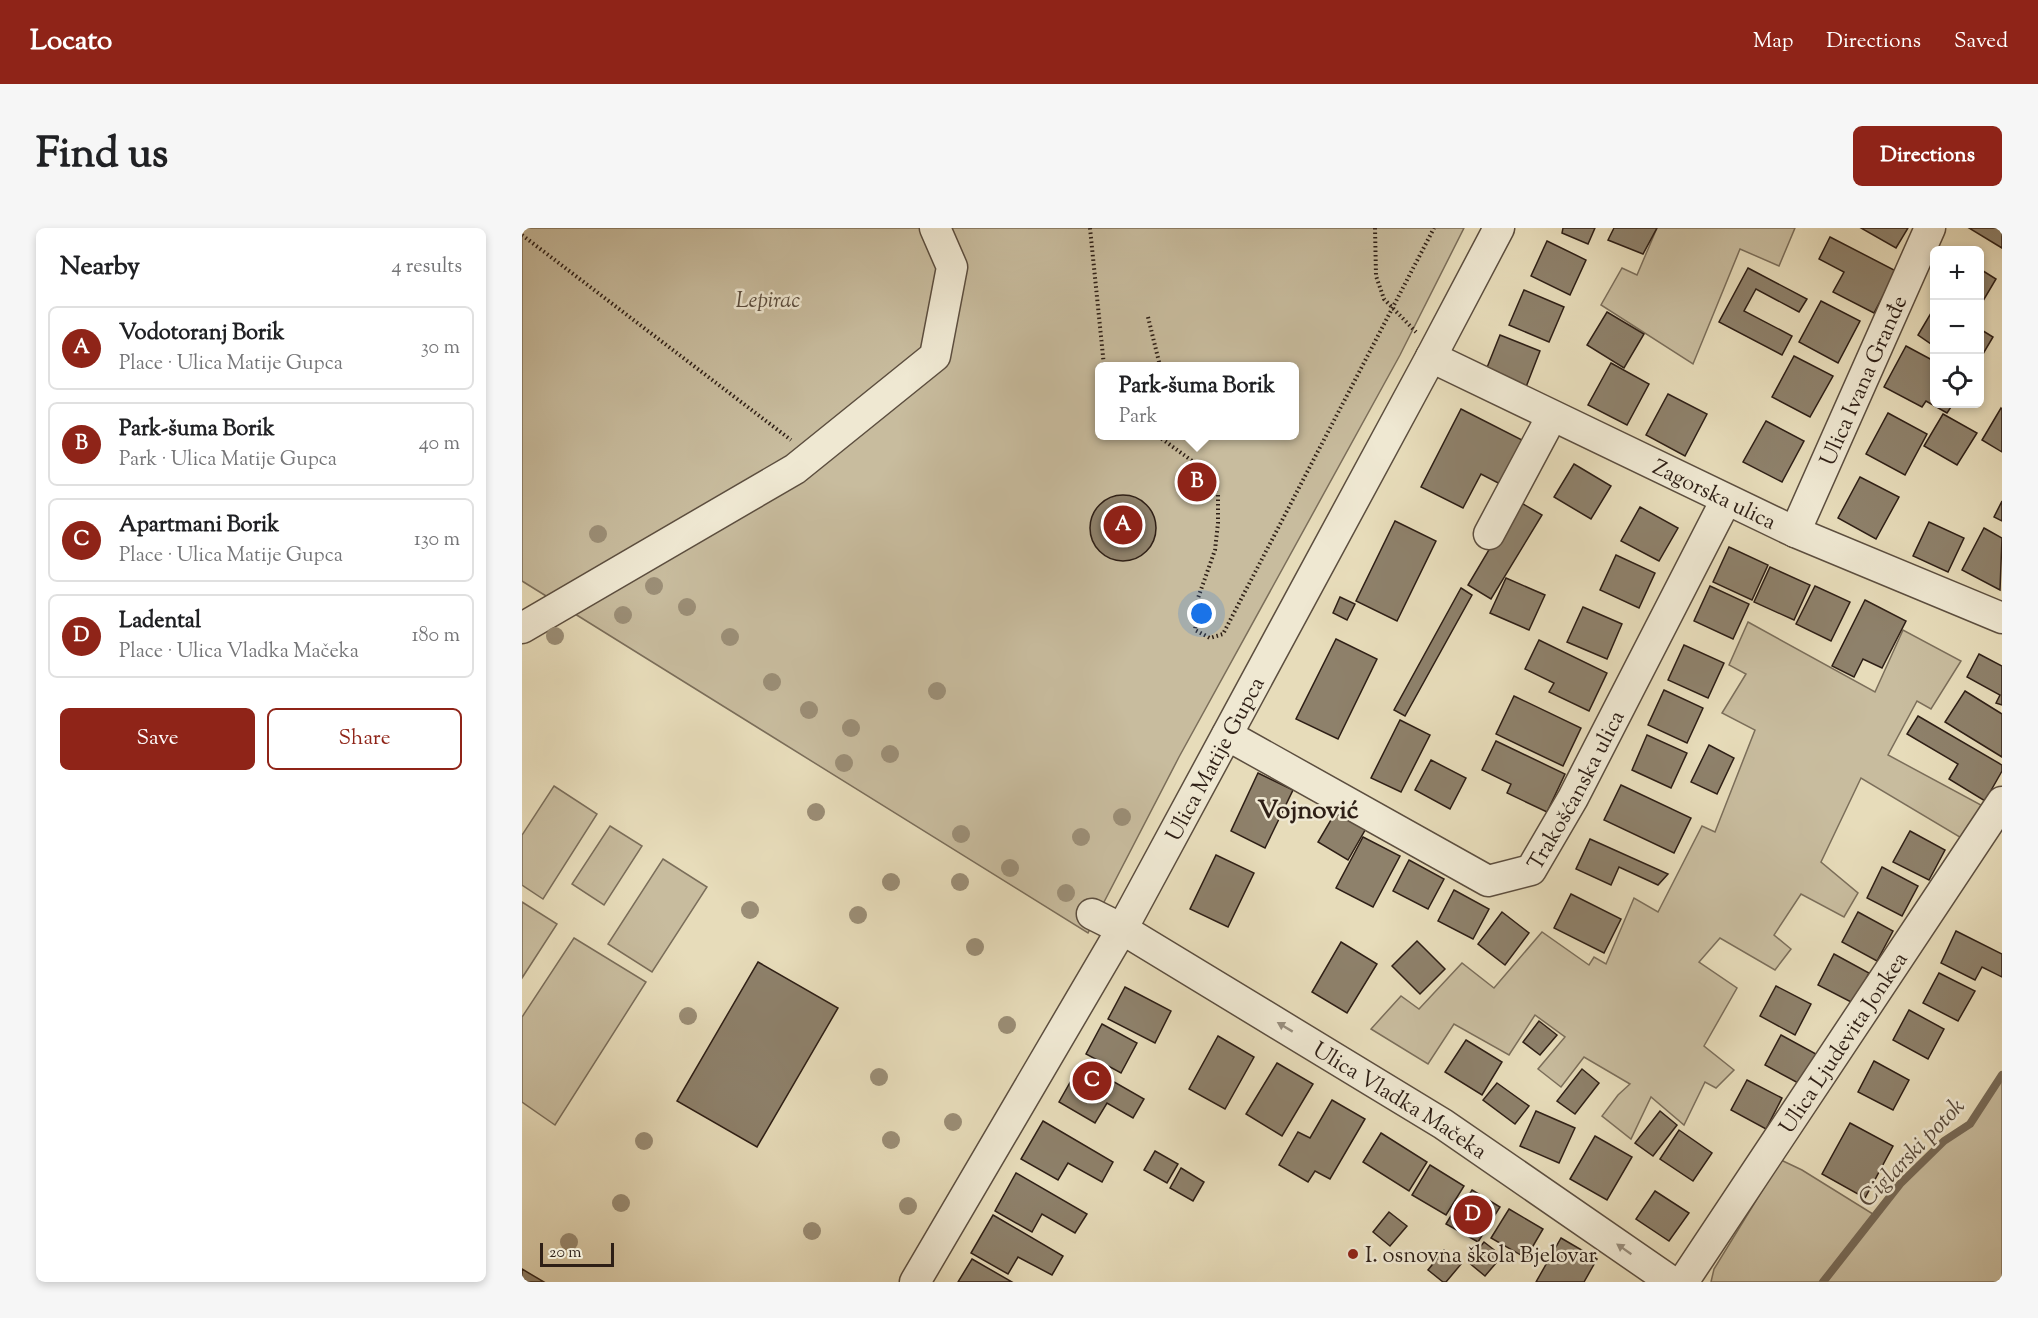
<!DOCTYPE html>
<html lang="en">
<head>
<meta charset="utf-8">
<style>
  :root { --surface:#fff; --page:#f6f6f6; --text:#202124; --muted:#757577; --line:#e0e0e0; --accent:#8f2418 }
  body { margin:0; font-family:"Sorts Mill Goudy",serif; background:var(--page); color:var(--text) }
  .controls { position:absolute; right:18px; top:18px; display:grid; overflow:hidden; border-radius:9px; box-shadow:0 3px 9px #0003 }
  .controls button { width:54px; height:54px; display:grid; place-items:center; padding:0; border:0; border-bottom:2px solid var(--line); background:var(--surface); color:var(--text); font:30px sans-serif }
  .scale { position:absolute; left:18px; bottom:15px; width:74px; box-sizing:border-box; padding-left:6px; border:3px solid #2e1f16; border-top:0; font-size:16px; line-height:21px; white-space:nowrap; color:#2e1f16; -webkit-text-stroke:4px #efe8d2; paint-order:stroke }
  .you { position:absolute; left:680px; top:386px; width:21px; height:21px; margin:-15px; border:4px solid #fff; border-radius:50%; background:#1a73e8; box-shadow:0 0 0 9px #1a73e833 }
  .badge { display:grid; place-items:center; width:39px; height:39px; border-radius:50%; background:var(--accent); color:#fff; font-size:20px; font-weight:700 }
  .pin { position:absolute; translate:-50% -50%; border:3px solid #fff; box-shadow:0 2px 6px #0006 }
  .popup { position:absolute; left:573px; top:134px; width:204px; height:78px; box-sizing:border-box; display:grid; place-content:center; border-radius:9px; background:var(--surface); filter:drop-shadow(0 2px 4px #0005); font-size:20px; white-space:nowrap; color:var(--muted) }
  .popup b { font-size:22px; color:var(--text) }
  .popup::after { content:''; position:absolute; left:50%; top:100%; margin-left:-12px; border:12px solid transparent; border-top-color:var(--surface) }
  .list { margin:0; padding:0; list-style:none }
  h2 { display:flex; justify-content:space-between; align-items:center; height:78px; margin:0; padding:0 24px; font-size:26px }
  h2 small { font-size:20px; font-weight:400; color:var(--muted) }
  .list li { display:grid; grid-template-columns:39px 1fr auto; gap:18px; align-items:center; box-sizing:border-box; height:84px; margin:0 12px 12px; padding:0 12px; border:2px solid var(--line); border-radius:9px }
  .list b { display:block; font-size:22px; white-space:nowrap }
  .list p { margin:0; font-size:20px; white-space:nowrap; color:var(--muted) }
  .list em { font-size:20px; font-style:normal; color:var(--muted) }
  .actions { display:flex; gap:12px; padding:18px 24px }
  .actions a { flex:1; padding:14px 0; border:2px solid var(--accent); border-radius:9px; text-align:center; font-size:21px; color:var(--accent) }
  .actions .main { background:var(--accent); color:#fff }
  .icon { flex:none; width:33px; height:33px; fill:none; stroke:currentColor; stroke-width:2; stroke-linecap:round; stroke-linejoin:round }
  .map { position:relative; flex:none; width:1480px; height:1054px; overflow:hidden; border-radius:9px }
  header { display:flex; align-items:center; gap:36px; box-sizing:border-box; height:84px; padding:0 30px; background:var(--accent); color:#fff }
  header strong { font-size:28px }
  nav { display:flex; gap:33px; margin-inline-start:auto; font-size:21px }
  .intro { display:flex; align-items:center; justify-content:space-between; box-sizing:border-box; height:144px; padding:0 36px }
  h1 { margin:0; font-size:42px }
  .button { padding:15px 27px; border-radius:9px; background:var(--accent); color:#fff; font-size:21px; font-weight:700 }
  main { display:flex; gap:36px; padding:0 36px }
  aside { flex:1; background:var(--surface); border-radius:9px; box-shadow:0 3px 9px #0003 }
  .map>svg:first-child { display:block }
  .green { fill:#c8bc9e; stroke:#7b6e5a; stroke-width:1.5; fill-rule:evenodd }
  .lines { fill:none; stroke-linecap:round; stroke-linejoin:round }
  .stream { stroke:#776a57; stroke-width:8 }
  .building { fill:#8e816b; stroke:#2e1f16; stroke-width:1.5 }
  .minor-casing { stroke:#5c4e3f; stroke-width:33 }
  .path { stroke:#2e1f16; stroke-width:4; stroke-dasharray:1.5 3; stroke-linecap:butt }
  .minor { stroke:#efe8d2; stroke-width:30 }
  .tree { fill:#9b8e76 }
  .oneway { fill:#988e7d }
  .poi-dot { fill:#8f2418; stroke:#efe8d2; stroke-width:2 }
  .labels { text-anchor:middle; stroke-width:5; stroke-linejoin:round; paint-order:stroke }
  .park-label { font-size:22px; font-style:italic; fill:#5c4e3f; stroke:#efe8d2 }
  .street-label { font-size:22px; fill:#2e1f16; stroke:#efe8d2 }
  .poi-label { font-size:22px; fill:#2e1f16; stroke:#efe8d2; text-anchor:start }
  .water-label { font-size:24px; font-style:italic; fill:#594b3c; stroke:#efe8d2 }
  .quarter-label { font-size:26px; font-weight:bold; fill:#2e1f16; stroke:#efe8d2 }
</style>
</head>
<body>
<header>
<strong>Locato</strong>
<nav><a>Map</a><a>Directions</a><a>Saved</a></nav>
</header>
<div class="intro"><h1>Find us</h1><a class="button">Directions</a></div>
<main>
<aside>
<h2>Nearby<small>4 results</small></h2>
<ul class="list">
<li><span class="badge">A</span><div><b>Vodotoranj Borik</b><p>Place · Ulica Matije Gupca</p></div><em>30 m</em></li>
<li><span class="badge">B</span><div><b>Park-šuma Borik</b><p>Park · Ulica Matije Gupca</p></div><em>40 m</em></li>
<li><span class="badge">C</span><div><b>Apartmani Borik</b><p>Place · Ulica Matije Gupca</p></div><em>130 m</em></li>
<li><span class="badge">D</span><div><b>Ladental</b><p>Place · Ulica Vladka Mačeka</p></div><em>180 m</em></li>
</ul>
<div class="actions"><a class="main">Save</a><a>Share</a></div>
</aside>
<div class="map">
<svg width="1480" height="1054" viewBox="0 0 1480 1054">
  <rect width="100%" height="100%" fill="#e7dcba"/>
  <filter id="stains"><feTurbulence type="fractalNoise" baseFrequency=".00333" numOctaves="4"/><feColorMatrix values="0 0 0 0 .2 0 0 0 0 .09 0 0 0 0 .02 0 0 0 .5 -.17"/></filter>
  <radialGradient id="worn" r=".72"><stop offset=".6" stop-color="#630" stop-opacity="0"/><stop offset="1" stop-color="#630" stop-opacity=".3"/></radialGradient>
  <g class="green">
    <path d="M0,0H942L878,127L657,529L566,705L0,353ZM578,138H772V208H578Z"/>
    <polygon points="1135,0 1273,0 1257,38 1218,21 1171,136 1079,77 1100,40 1115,47"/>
    <polygon points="1226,394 1353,464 1381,402 1439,433 1409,481 1395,473 1366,527 1459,577 1441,611 1339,550 1299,634 1336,665 1322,689 1279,666 1252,707 1269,721 1253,742 1198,710 1177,734 1215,760 1182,818 1212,842 1194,860 1183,854 1162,897 1129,869 1109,911 1080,888 1096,867 1108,856 1062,829 1039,859 1016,841 1043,809 1013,787 987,827 932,796 906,836 849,801 879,768 897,781 940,735 972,760 1020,704 1067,737 1072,729 1084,736 1112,670 1136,684 1180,598 1193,604 1233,502 1200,485 1224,446 1207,437"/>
    <polygon points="32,558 75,586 21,671 0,657 0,607"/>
    <polygon points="88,598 120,618 82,677 50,656"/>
    <polygon points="141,631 185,659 130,744 86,716"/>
    <polygon points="0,674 35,696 0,750"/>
    <polygon points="52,710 124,754 33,897 0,874 0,789"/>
    <polygon points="1480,848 1480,1054 1189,1054 1192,1041 1259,932 1280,942 1354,988 1378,956 1403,930 1422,913 1448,896"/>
  </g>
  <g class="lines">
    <polyline class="stream" points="1301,1054 1378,956 1422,913 1448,896 1480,847"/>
  </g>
  <g class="building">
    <polygon points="1041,0 1073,0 1066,16 1040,5"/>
    <polygon points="1092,0 1135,0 1121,26 1086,12"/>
    <polygon points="1339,0 1386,0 1374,20"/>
    <polygon points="1447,0 1480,0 1480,20"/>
    <polygon points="1308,9 1374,43 1352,85 1311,64 1322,44 1297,31"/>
    <polygon points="1025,13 1064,32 1048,67 1009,48"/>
    <polygon points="1226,40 1285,71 1277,84 1234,61 1222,83 1270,108 1260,127 1197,94"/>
    <polygon points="1458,41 1474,51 1458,78"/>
    <polygon points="1002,62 1042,79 1027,114 987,97"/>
    <polygon points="1299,73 1338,93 1316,135 1277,114"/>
    <polygon points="1412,80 1412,118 1396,107"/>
    <polygon points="1085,84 1122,106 1102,140 1065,117"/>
    <polygon points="1458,101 1471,109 1458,131"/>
    <polygon points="978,107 1018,123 1004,159 964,142"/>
    <polygon points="1384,118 1412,133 1412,176 1431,176 1425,185 1404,173 1400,179 1362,159"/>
    <polygon points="1272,128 1311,148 1288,189 1250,169"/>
    <polygon points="1089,135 1127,156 1105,197 1066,177"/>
    <polygon points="1146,166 1185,186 1163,228 1124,207"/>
    <polygon points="1479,180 1480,181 1480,224 1460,212"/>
    <polygon points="939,181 1002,213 980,257 959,246 941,280 899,259"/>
    <polygon points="1366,185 1405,206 1383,247 1344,226"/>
    <polygon points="1421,186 1455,205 1435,237 1402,218"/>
    <polygon points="1244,193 1282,213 1260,254 1221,234"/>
    <polygon points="1052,236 1089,258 1069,291 1032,269"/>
    <polygon points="1338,249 1377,269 1354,311 1316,290"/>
    <circle cx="601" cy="300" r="33"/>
    <polygon points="996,273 1020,287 969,371 946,357"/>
    <polygon points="1480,273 1480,293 1472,289"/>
    <polygon points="1118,279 1156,300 1137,333 1099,313"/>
    <polygon points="873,293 914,313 875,393 834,373"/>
    <polygon points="1407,294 1442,310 1426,344 1391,328"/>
    <polygon points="1462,300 1480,310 1478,362 1440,342"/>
    <polygon points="1207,319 1246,337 1230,372 1191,354"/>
    <polygon points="1094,327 1133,345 1117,380 1078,362"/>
    <polygon points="1248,339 1288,357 1272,392 1232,374"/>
    <polygon points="984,350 1023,367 1007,402 968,385"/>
    <polygon points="1188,358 1227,376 1211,411 1172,393"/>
    <polygon points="1293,358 1328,374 1309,413 1274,396"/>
    <polygon points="939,360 950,367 883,488 872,482"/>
    <polygon points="818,369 833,376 825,392 811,385"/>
    <polygon points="1343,372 1384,393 1360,440 1341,431 1332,449 1310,438"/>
    <polygon points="1061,379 1100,396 1085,431 1045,414"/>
    <polygon points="814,411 855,431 816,511 774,491"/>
    <polygon points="1017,412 1085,445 1067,483 1027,464 1032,455 1003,441"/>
    <polygon points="1162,417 1202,435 1186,470 1146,452"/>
    <polygon points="1457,426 1480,438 1480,477 1474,475 1478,467 1445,449"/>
    <polygon points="1142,462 1181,480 1165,515 1126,497"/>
    <polygon points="1443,463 1480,486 1480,529 1423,494"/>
    <polygon points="992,468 1059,500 1041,538 974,506"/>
    <polygon points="1396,488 1480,537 1480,543 1463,573 1427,551 1436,536 1385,506"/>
    <polygon points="878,492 908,507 879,564 849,550"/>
    <polygon points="1125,507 1165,525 1149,560 1110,542"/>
    <polygon points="974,513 1043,546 1025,584 985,565 989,556 960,542"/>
    <polygon points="1187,517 1212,530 1195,566 1169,554"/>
    <polygon points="909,532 944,550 928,581 893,562"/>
    <polygon points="736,545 771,562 743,620 709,603"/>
    <polygon points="1099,557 1169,590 1152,625 1082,592"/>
    <polygon points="816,580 846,597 826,632 796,614"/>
    <polygon points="1388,603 1423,622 1407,652 1371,634"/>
    <polygon points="841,609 878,628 851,679 814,660"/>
    <polygon points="1068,611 1146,646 1136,657 1097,639 1089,657 1054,641"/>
    <polygon points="694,627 732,645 706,699 668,681"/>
    <polygon points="887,632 922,651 906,681 871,663"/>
    <polygon points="1360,639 1396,658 1380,688 1345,670"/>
    <polygon points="932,662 967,681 951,711 916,693"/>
    <polygon points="1049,666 1099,691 1082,725 1032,700"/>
    <polygon points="980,684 1007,705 983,737 956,716"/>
    <polygon points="1336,684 1371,703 1355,733 1320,714"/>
    <polygon points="1434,703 1480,726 1480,749 1460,739 1453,752 1419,735"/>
    <polygon points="895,713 923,741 898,766 870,738"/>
    <polygon points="819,714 855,736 825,785 790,764"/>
    <polygon points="1312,726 1347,745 1331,775 1296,757"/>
    <polygon points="236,734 316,780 235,919 155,873"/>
    <polygon points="1417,745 1453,763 1436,793 1401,775"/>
    <polygon points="1254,758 1289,776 1273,807 1238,788"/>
    <polygon points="603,759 649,783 633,815 586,791"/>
    <polygon points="1387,782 1422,801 1406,831 1371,812"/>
    <polygon points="1017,793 1035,807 1018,827 1001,814"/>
    <polygon points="580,796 615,815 599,845 564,826"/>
    <polygon points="1259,807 1294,826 1278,856 1243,837"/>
    <polygon points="696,808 732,829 703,881 667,861"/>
    <polygon points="944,812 980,834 960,867 923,844"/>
    <polygon points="1352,833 1387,852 1371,882 1336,864"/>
    <polygon points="559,835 622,871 611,890 585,875 573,895 537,874"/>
    <polygon points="755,835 791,856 760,908 724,886"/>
    <polygon points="1060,841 1077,855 1053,886 1035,873"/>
    <polygon points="1225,852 1260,870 1244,901 1209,882"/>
    <polygon points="975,855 1007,878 993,896 961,872"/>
    <polygon points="810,872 843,891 808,951 793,943 786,954 757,937 776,904 788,910"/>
    <polygon points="1014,883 1053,900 1037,935 998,918"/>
    <polygon points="1138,883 1155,897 1131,928 1113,915"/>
    <polygon points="521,893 591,934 580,954 546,935 536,952 499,931"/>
    <polygon points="1328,895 1371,918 1343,970 1300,946"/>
    <polygon points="1157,902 1190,925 1171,953 1138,931"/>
    <polygon points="859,905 905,934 887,963 841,934"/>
    <polygon points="1073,908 1110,929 1085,972 1048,951"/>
    <polygon points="633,923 656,936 645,955 622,942"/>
    <polygon points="908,937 942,958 924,987 890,967"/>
    <polygon points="659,940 682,954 671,973 648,960"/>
    <polygon points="494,945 565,986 553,1005 520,986 510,1004 473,983"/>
    <polygon points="950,962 978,979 956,1014 924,996 936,976 940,979"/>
    <polygon points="1133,963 1167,985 1147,1013 1114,991"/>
    <polygon points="987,981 1021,1001 1004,1030 969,1010"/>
    <polygon points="867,984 885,998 868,1018 851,1004"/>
    <polygon points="471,987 541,1028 530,1047 496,1029 486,1046 449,1025"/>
    <polygon points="1039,1010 1075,1031 1062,1054 1014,1054"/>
    <polygon points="962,1014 980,1028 963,1048 946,1034"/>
    <polygon points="922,1022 940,1035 924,1054 921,1054 906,1042"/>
    <polygon points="450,1031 490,1054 436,1054"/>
    <polygon points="0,1041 22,1054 0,1054"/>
  </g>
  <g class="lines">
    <defs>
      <g id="minor">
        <path id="s1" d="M909,129L1273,304L1480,390"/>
        <path id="s2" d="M1273,304L1408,0"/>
        <polyline points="967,306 1030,188"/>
        <polyline points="0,400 273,241 413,128 430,39 413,0"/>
        <path id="s3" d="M705,507L966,653L1009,642L1051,570L1204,272"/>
        <path id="s4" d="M570,686L600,701L921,896L1150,1054"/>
        <path id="s5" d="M393,1054L600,701L909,129L977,0"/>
        <path id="s6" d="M1161,1054L1480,574"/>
      </g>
    </defs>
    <use href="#minor" class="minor-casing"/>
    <g class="path">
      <polyline points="568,0 582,138"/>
      <polyline points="853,0 854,48 862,71 894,104"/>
      <polyline points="0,7 269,212"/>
      <polyline points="626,89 638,138"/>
      <polyline points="636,208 677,238 696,267 696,295 693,322 676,370 673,402 688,410 701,406 912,0"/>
    </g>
    <use href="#minor" class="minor"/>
  </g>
  <g class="tree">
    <circle cx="76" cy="306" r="9"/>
    <circle cx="132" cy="358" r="9"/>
    <circle cx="165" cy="379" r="9"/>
    <circle cx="101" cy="387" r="9"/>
    <circle cx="33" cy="408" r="9"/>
    <circle cx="208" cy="409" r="9"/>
    <circle cx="250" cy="454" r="9"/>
    <circle cx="415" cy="463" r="9"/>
    <circle cx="287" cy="482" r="9"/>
    <circle cx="329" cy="500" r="9"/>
    <circle cx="368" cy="526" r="9"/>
    <circle cx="322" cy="535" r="9"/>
    <circle cx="294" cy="584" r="9"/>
    <circle cx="600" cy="589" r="9"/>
    <circle cx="439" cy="606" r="9"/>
    <circle cx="559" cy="609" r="9"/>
    <circle cx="488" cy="640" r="9"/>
    <circle cx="369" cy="654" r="9"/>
    <circle cx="438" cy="654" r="9"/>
    <circle cx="544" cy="665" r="9"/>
    <circle cx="228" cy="682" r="9"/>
    <circle cx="336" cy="687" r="9"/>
    <circle cx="453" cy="719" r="9"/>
    <circle cx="166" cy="788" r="9"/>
    <circle cx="485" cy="797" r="9"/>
    <circle cx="357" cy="849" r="9"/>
    <circle cx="431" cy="894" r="9"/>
    <circle cx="369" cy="912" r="9"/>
    <circle cx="122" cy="913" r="9"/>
    <circle cx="99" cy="975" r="9"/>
    <circle cx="386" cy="978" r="9"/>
    <circle cx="290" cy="1003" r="9"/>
    <circle cx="47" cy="1014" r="9"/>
  </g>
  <defs><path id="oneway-solid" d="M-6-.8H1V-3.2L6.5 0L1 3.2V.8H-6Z" transform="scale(1.5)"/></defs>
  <g class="oneway">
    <use href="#oneway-solid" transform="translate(763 799) rotate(-149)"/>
    <use href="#oneway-solid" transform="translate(1102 1021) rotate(-145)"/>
  </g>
  <circle class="poi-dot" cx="831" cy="1026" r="6"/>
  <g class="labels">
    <g class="park-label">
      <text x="246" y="79">Lepirac</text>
    </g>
    <g class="street-label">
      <text dy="8" stroke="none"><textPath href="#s2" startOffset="166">Ulica Ivana Granđe</textPath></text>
      <text dy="8" stroke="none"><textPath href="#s1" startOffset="315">Zagorska ulica</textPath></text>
      <text dy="8" stroke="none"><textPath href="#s5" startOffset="603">Ulica Matije Gupca</textPath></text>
      <text dy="8" stroke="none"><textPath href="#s3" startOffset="435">Trakošćanska ulica</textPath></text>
      <text dy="8" stroke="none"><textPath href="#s6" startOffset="288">Ulica Ljudevita Jonkea</textPath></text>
      <text dy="8" stroke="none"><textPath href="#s4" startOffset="360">Ulica Vladka Mačeka</textPath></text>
    </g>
    <g class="poi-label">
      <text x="843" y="1034">I. osnovna škola Bjelovar</text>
    </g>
    <g class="water-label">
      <text transform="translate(1389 924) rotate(-46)" y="8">Ciglarski potok</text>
    </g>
    <g class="quarter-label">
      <text x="786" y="590">Vojnović</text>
    </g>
  </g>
  <rect width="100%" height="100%" filter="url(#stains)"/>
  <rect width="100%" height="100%" fill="url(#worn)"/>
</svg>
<div class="controls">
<button>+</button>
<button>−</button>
<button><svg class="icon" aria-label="locate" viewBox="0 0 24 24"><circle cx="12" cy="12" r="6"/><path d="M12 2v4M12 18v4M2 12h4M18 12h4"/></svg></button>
</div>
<div class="scale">20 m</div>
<div class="you"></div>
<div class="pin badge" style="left:601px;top:297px">A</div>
<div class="pin badge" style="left:675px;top:254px">B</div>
<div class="popup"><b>Park-šuma Borik</b>Park</div>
<div class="pin badge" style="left:570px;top:853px">C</div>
<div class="pin badge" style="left:951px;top:987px">D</div>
</div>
</main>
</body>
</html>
